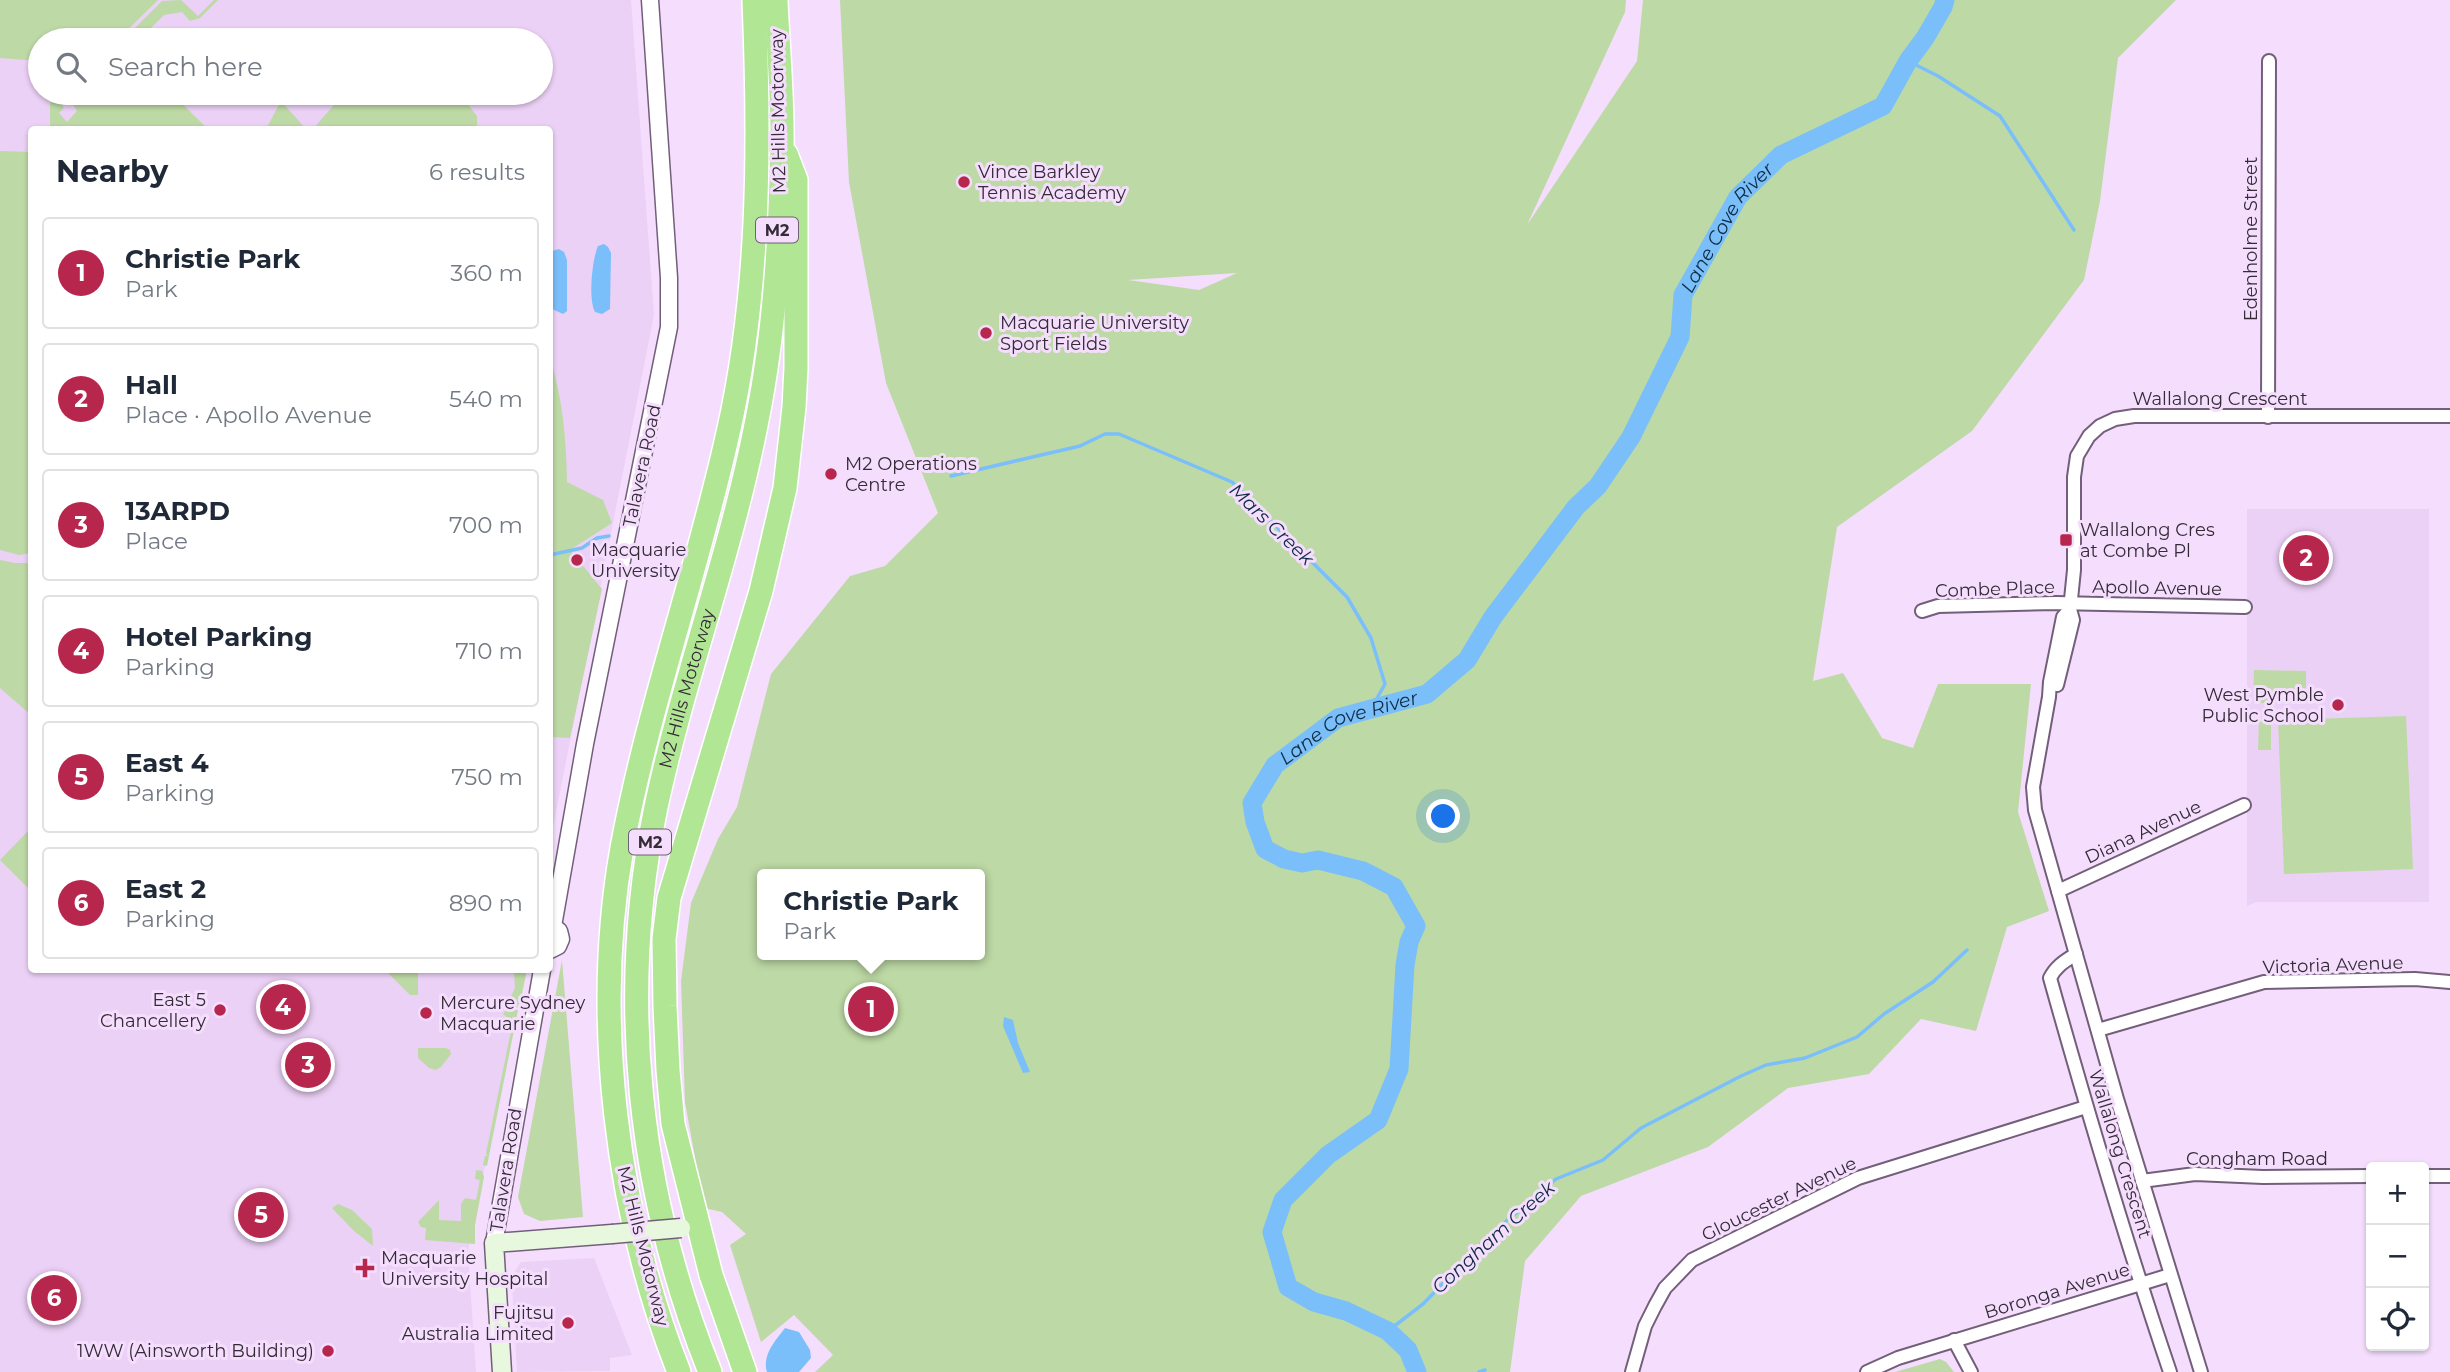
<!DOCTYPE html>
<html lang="en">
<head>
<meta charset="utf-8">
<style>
  :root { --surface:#fff; --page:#f2f2f3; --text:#1f2937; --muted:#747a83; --line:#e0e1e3; --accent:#b7264d }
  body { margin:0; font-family:Montserrat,sans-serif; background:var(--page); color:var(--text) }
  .controls { position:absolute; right:21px; bottom:21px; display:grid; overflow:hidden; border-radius:7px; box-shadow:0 2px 5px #0004 }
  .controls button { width:63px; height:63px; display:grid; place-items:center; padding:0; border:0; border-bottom:2px solid var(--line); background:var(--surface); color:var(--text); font:35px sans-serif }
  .you { position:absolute; left:1444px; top:817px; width:24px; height:24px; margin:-18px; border:5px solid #fff; border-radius:50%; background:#1a73e8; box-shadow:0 0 0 10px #1a73e833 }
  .badge { display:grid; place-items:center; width:46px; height:46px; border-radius:50%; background:var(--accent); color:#fff; font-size:23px; font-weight:700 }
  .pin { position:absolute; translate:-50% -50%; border:4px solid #fff; box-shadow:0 2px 7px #0006 }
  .popup { position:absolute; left:757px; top:869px; width:228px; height:91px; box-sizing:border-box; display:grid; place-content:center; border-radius:7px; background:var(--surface); filter:drop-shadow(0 2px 5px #0005); font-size:23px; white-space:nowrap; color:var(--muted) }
  .popup b { font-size:26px; color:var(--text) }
  .popup::after { content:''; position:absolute; left:50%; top:100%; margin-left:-14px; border:14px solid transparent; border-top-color:var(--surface) }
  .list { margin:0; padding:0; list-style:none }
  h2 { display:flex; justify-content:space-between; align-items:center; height:91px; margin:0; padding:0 28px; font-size:30px }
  h2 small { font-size:23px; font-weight:400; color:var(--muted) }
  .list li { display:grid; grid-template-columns:46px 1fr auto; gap:21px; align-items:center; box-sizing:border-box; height:112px; margin:0 14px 14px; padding:0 14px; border:2px solid var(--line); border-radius:7px }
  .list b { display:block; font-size:26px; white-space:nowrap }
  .list p { margin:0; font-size:23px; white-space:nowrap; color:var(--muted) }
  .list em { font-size:23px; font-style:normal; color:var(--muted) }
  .icon { flex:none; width:38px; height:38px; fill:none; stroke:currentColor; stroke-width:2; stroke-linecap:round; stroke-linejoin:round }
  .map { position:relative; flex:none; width:2450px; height:1372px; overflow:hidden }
  .search { position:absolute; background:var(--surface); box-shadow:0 2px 5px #0004; left:28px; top:28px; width:525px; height:77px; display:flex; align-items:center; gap:18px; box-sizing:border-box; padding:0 24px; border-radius:38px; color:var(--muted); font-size:26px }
  .panel { position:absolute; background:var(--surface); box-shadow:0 2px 5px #0004; left:28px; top:126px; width:525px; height:847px; border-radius:7px }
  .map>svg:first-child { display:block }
  .built { fill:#ecd1f6; fill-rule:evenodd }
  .green { fill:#bdd9a5; fill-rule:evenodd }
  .water { fill:#7abffa }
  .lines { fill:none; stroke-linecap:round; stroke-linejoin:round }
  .stream { stroke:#7abffa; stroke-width:3.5 }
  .river { stroke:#7abffa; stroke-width:19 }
  .minor-casing { stroke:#735f7a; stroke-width:16 }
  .tertiary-casing { stroke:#735f7a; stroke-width:19 }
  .secondary-casing { stroke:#735f7a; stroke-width:21 }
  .motorway-casing { stroke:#fff; stroke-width:26 }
  .minor { stroke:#fff; stroke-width:12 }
  .tertiary { stroke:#fff; stroke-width:16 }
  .secondary { stroke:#e8f8df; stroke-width:18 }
  .motorway { stroke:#b1e695; stroke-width:23 }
  .secondary-bridge-casing { stroke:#735f7a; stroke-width:21; stroke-linecap:butt }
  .secondary-bridge { stroke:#e8f8df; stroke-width:18 }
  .poi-dot { fill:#b7264d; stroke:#f5defd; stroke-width:2.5 }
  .labels { text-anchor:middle; stroke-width:6; stroke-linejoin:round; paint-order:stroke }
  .shield { fill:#f5defd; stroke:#6e6172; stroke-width:2 }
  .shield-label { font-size:16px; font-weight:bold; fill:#342b37 }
  .street-label { font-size:18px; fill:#342b37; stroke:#f5defd }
  .poi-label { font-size:18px; fill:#342b37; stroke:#f5defd; text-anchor:start }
  .water-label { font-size:19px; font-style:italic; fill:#0f2c44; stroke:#f5defd }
</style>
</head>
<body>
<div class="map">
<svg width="2450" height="1372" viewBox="0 0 2450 1372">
  <rect width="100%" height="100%" fill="#f5defd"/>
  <g class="built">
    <path d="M0,0H631L654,315L550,843V130H32V970H524L468,1252L476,1372H0ZM40,40H541V93H40Z"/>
    <polygon points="2247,509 2429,509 2429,902 2257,902 2247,906"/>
    <polygon points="594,1258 632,1355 610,1358 610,1371 517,1372 512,1284 515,1271 521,1262"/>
  </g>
  <g class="green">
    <polygon points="0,0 158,0 117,40 40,40 40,61 0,58"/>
    <polygon points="181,0 198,16 214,0 218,0 200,18 190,21 182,12 164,15 146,33 149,37 145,40 123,40 162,1"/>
    <path d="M840,0H1626L1625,12L1527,225L1637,61L1643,0H2176L2118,58L2100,201L2084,280L1972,431L1837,527L1813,681L1843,673L1882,738L1913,748L1938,684H2031L2018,812L2049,911L2007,927L1976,1031L1921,1019L1869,1074L1788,1088L1708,1147L1581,1196L1525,1261L1510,1372H815L833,1355L794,1315L761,1342L730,1245L746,1234L722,1212L704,1208L685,1102L681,981L691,903L718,839L737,807L771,674L850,576L885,566L938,513L886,383L849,182ZM1237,273L1199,290L1128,280ZM762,874H980V955H762Z"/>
    <polygon points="87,93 171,93 208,129 50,129 50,102 60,102 64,108 59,113 67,122 77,111 72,103"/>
    <polygon points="349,93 459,93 477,116 477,129 313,129 340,98"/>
    <polygon points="281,101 306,129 266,129"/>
    <polygon points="0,151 32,152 32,553 19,555 0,550"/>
    <path d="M550,358C563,399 566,439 567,482L603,500L612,523L570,550L602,589L570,738L550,737Z"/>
    <polygon points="0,560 15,563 31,563 31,715 0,688"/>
    <polygon points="2254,670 2306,671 2306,703 2253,703"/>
    <polygon points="2406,716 2413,869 2284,874 2278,720"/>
    <polygon points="2259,719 2271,719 2271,750 2258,750"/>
    <polygon points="31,828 31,827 31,891 0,860"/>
    <polygon points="562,960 583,1217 540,1221 524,1214 518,1197"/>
    <polygon points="385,970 418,970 418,995 410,995"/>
    <polygon points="514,970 527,970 519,1008 506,1006 515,988"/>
    <polygon points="507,1009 518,1010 487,1166 483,1165 485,1156 487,1156 486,1153 512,1026 509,1019 503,1014"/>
    <polygon points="418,1048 446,1048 450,1050 451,1054 441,1067 436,1070 429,1068 418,1058"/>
    <polygon points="476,1170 482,1171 484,1177 475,1225 475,1244 425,1240 426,1228 421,1227 418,1222 439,1200 439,1220 461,1221 461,1204 465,1198 476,1200 480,1180 475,1179"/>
    <polygon points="338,1204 352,1210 372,1229 373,1246 353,1230 332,1208"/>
    <polygon points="1940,1359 1946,1362 1954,1372 1895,1372"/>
  </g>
  <g class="water">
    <path d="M604,244L608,247L611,253L610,309L602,314L595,312C588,299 592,260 598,246Z"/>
    <polygon points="559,249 564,252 567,260 567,311 563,314 550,308 550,256 552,251"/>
    <polygon points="1004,1017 1013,1020 1018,1043 1030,1072 1023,1073 1003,1026"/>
    <path d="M785,1328L799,1332L810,1350L811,1358L799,1372H767C762,1355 775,1341 785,1328Z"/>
  </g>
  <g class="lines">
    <g class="stream">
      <polyline points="1908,61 1938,76 2000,116 2074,230"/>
      <polyline points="951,476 1080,446 1105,434 1119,434 1232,482 1347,597 1371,638 1385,684 1371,709"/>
      <polyline points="550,555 582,548 597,538 609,536"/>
      <polyline points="1388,1331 1423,1304 1490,1235 1556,1179 1603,1160 1641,1128 1741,1076 1766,1065 1805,1058 1857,1037 1884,1014 1933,982 1967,950"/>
      <polyline points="1479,1372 1485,1370"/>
    </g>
    <path class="river" id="s1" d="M1417,1372L1408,1350L1388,1331L1346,1311L1314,1302L1288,1287L1272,1232L1283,1200L1328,1155L1378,1120L1399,1069L1405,965L1409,942L1416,926L1394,887L1363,871L1318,860L1302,863L1284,859L1265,849L1255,822L1252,803L1275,765L1338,718L1427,694L1467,660L1493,617L1576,507L1598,486L1631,437L1680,337L1683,295L1738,197L1781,155L1883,106L1908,61L1925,38L1943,7L1945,0"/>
    <defs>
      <g id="minor">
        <polyline points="2268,417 2269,61"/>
        <polyline points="2070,609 2063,617 2050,682 2049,697 2033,787 2035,810 2117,1099 2201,1372"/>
        <polyline points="1922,611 1938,606 2056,603 2245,607"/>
        <polyline points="2057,685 2073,620 2070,609 2074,570 2074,477 2077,456 2089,436 2100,426 2115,419 2134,416 2450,416"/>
        <polyline points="2058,891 2244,805"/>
        <path d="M2076,954C2065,961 2056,966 2050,978C2087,1110 2126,1242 2170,1372"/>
        <polyline points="2098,1030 2264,982 2415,979 2450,982"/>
        <polyline points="2424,1176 2450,1176"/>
        <polyline points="2142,1181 2195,1174 2263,1177 2371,1176"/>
        <polyline points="1954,1340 1971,1372"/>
        <polyline points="1632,1372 1645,1326 1655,1306 1665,1288 1692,1260 1858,1178 2086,1107"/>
        <polyline points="1867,1372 1898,1358 2170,1275"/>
      </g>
      <g id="tertiary">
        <polyline points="550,925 559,931 561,939 558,946 550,950"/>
        <polyline points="553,926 585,744 669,327 669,278 650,0"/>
        <polyline points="494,1243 542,970"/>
      </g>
      <polyline id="secondary" points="502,1372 494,1243 612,1234"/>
      <g id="motorway">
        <path d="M679,1372C616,1213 592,1017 622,848C648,707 697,573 728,433C760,292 760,144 754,0"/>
        <path id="s2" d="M710,1372C638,1193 617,997 656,807C684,676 732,551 757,420C775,331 780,238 782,147C783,99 778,49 776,0"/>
        <polyline points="745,1372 711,1275 673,1124 668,1070 665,1006 664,939 669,898 761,591 785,488 794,407 796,368 796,180 786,154"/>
      </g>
    </defs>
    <use href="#minor" class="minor-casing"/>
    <use href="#tertiary" class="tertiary-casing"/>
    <use href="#secondary" class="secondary-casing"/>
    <use href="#motorway" class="motorway-casing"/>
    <use href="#minor" class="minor"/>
    <use href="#tertiary" class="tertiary"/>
    <use href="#secondary" class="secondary"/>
    <use href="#motorway" class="motorway"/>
    <defs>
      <polyline id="secondary-bridge" points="612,1234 681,1228"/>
    </defs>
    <use href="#secondary-bridge" class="secondary-bridge-casing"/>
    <use href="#secondary-bridge" class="secondary-bridge"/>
  </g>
  <g class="poi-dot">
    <circle cx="964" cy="182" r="7"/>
    <circle cx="986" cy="333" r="7"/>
    <circle cx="831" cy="474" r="7"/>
    <rect x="2059" y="533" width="14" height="14" rx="3.5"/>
    <circle cx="577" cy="560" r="7"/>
    <circle cx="2338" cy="705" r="7"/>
    <circle cx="220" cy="1010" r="7"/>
    <circle cx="426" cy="1013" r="7"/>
    <path d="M361.5 1257.5h7v7h7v7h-7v7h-7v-7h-7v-7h7z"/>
    <circle cx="568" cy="1323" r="7"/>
    <circle cx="328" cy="1351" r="7"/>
  </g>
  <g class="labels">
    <g class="shield">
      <rect x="756" y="217.5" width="42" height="25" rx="5"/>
      <rect x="629" y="829.5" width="42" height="25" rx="5"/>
    </g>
    <g class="shield-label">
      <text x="777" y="236">M2</text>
      <text x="650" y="848">M2</text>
    </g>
    <g class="street-label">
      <text transform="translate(778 111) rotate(-91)" y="6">M2 Hills Motorway</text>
      <text transform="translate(2251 239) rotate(-90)" y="6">Edenholme Street</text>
      <text x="2220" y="405">Wallalong Crescent</text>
      <text transform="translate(642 466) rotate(-78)" y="6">Talavera Road</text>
      <text transform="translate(2157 588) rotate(1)" y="6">Apollo Avenue</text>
      <text transform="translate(1995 589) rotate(-2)" y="6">Combe Place</text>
      <text dy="6" stroke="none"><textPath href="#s2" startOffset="698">M2 Hills Motorway</textPath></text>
      <text transform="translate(2143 832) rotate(-25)" y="6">Diana Avenue</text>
      <text transform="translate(2333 965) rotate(-2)" y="6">Victoria Avenue</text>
      <text transform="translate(2120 1154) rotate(73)" y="6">Wallalong Crescent</text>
      <text x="2257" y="1165">Congham Road</text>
      <text transform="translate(506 1170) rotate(-81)" y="6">Talavera Road</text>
      <text transform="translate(1779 1199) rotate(-26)" y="6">Gloucester Avenue</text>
      <text transform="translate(643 1246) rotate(76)" y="6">M2 Hills Motorway</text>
      <text transform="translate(2057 1291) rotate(-17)" y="6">Boronga Avenue</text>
    </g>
    <g class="poi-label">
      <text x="978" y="178">Vince Barkley<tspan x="978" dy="21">Tennis Academy</tspan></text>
      <text x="1000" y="329">Macquarie University<tspan x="1000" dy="21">Sport Fields</tspan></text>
      <text x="845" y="470">M2 Operations<tspan x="845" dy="21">Centre</tspan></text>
      <text x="2080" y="536">Wallalong Cres<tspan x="2080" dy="21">at Combe Pl</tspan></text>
      <text x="591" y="556">Macquarie<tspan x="591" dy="21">University</tspan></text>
      <text x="2324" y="701" text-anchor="end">West Pymble<tspan x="2324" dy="21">Public School</tspan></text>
      <text x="206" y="1006" text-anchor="end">East 5<tspan x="206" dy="21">Chancellery</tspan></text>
      <text x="440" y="1009">Mercure Sydney<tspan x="440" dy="21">Macquarie</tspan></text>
      <text x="381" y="1264">Macquarie<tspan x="381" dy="21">University Hospital</tspan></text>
      <text x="554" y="1319" text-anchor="end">Fujitsu<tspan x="554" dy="21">Australia Limited</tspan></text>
      <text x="314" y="1357" text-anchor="end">1WW (Ainsworth Building)</text>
    </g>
    <g class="water-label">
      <text dy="7" stroke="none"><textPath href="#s1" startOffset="1587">Lane Cove River</textPath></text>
      <text transform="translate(1272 524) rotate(44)" y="7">Mars Creek</text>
      <text dy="7" stroke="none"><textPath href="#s1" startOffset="936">Lane Cove River</textPath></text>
      <text transform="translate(1493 1237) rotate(-42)" y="7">Congham Creek</text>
    </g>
  </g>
</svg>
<div class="controls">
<button>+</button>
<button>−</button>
<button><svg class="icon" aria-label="locate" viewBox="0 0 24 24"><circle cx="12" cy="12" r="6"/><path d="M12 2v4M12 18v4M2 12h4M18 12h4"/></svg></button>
</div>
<div class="you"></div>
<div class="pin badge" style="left:871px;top:1009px">1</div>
<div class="popup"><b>Christie Park</b>Park</div>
<div class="pin badge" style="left:2306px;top:558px">2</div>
<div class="pin badge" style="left:308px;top:1065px">3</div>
<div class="pin badge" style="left:283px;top:1007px">4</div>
<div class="pin badge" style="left:261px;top:1215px">5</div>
<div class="pin badge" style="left:54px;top:1298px">6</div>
<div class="search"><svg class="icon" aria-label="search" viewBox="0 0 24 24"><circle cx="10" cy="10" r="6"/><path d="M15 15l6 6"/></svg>Search here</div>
<section class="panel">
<h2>Nearby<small>6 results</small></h2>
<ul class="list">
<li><span class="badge">1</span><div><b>Christie Park</b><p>Park</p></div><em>360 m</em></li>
<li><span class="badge">2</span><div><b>Hall</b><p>Place · Apollo Avenue</p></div><em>540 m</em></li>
<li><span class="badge">3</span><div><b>13ARPD</b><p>Place</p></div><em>700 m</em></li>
<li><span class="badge">4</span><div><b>Hotel Parking</b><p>Parking</p></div><em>710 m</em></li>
<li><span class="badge">5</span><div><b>East 4</b><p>Parking</p></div><em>750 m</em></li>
<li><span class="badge">6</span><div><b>East 2</b><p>Parking</p></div><em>890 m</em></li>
</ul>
</section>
</div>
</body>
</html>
